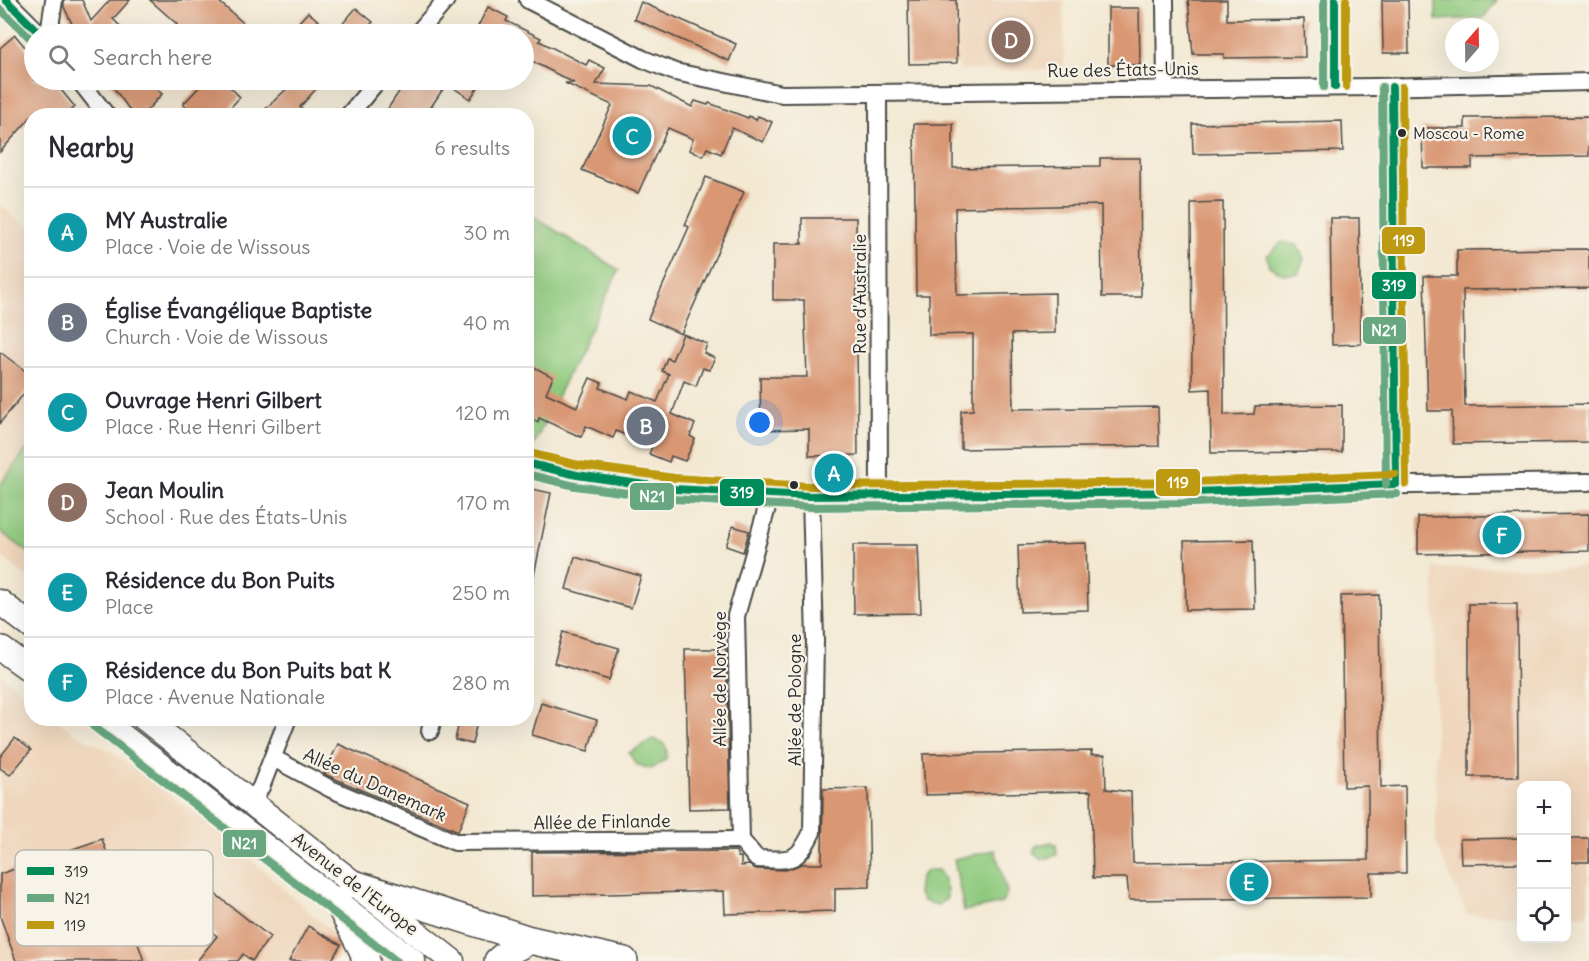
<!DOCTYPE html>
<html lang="en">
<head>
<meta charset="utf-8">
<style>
  :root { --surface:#fff; --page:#f2f2f3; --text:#2b2b33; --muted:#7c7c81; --line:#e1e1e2; --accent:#7c3aed }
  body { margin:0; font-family:Delius,sans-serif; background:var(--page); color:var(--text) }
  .controls { position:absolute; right:18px; bottom:18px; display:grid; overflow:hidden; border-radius:12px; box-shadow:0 6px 24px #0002 }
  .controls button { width:54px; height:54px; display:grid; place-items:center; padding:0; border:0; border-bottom:2px solid var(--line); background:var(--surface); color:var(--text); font:30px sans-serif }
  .compass { position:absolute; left:1445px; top:18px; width:54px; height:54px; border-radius:50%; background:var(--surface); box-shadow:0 6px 24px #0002; rotate:20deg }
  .you { position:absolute; left:760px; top:423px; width:21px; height:21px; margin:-15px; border:4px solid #fff; border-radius:50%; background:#1a73e8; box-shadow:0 0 0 9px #1a73e833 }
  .badge { display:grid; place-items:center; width:39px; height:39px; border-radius:50%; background:var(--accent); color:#fff; font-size:20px; font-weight:700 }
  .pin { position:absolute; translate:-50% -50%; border:3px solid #fff; box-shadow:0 2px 6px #0006 }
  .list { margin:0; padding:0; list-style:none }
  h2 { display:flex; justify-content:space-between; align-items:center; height:78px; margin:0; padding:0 24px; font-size:26px }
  h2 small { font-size:20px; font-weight:400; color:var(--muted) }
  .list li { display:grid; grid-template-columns:39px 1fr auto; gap:18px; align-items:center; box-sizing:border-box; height:90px; padding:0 24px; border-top:2px solid var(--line) }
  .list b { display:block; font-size:22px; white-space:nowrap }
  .list p { margin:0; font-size:20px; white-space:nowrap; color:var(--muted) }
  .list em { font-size:20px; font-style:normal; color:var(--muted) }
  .icon { flex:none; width:33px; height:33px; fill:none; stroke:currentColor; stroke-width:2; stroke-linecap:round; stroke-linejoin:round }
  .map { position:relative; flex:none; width:1589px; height:961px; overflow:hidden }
  .search { position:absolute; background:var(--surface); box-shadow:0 6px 24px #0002; left:24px; top:24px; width:510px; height:66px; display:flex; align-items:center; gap:15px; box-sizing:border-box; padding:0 21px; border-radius:33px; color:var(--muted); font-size:22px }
  .panel { position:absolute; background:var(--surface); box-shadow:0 6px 24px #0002; left:24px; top:108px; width:510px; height:618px; border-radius:24px }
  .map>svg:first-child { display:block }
  .built { fill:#efd6bc }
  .green { fill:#8fca7e; stroke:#5d7a54; stroke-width:1.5 }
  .building { fill:#d99773 }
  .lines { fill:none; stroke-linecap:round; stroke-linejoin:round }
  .street-casing { stroke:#494844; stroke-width:20 }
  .secondary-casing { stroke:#494844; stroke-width:27 }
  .primary-casing { stroke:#494844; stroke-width:30 }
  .street { stroke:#fff; stroke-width:16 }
  .secondary { stroke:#fff; stroke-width:24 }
  .primary { stroke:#fff; stroke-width:27 }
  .bus-1-casing { stroke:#f7f3e8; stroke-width:12 }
  .bus-2-casing { stroke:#f7f3e8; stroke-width:12 }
  .bus-3-casing { stroke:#f7f3e8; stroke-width:12 }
  .bus-1 { stroke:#008b5a; stroke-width:8 }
  .bus-2 { stroke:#68a780; stroke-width:8 }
  .bus-3 { stroke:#bd9a11; stroke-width:8 }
  .bus-dot { fill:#2b2b2b; stroke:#f7f3e8; stroke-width:2 }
  .labels { text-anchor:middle; stroke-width:4.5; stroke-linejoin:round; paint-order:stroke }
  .bus-label { font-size:16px; fill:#2b2b2b; stroke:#f7f3e8; text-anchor:start }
  .street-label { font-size:18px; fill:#2b2b2b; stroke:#f7f3e8 }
  .key { fill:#f7f3e8; stroke:#bab7af; stroke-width:1.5 }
  .key-label { font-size:16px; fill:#2b2b2b }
  .line-badge { stroke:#f7f3e8; stroke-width:2 }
  .badge-label { font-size:16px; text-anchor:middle; font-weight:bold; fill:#fff }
</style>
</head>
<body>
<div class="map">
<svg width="1589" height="961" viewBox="0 0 1589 961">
  <rect width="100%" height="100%" fill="#f7f3e8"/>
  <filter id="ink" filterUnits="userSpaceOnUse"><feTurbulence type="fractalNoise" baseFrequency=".0167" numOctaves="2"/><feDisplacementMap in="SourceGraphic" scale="12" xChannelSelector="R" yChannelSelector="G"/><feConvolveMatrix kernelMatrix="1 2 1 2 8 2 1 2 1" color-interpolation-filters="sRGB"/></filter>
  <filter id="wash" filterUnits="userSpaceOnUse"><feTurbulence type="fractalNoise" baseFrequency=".008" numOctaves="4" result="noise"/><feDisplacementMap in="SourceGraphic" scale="24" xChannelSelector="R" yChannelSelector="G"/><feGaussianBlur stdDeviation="1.35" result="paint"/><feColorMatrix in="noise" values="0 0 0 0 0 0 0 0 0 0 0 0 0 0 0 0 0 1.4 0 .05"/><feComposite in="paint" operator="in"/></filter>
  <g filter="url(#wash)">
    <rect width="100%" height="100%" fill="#f3e9d3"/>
    <g class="built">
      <polygon points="905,0 1064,0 1064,69 959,71 958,9 906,10"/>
      <polygon points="0,204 26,226 31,224 31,580 0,555"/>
      <polygon points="1589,567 1589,915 1567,915 1566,786 1522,786 1521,915 1467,915 1436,844 1434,568"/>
      <polygon points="0,674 31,698 32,718 56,719 75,734 113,752 219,831 345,944 335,961 0,961"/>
    </g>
    <g class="green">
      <polygon points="1436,0 1497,0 1483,18 1436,20"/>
      <polygon points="526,212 619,270 534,444 526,441"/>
      <polygon points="1282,242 1297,245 1304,258 1298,274 1284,274 1269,266 1267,256"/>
      <polygon points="29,446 32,448 31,554 0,531 0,485"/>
      <polygon points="653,739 663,743 667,750 666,759 651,769 636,764 629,753"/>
      <polygon points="1052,842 1056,845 1057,855 1041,860 1033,852 1036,846"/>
      <polygon points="995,850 1007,892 1002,903 964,911 954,859"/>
      <path d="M928,870H938C944,877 948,888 947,898L938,905L923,901L918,893L920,877Z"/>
    </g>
    <g id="blocks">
      <g class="building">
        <polygon points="64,0 82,0 91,21 110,0 130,0 113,19 128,34 77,34 64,7"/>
        <polygon points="150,0 217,0 256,34 168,34 177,24"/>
        <polygon points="908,0 956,0 957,63 909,64"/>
        <polygon points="1188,0 1227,0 1227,20 1304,19 1305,57 1224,58 1224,54 1193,54"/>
        <polygon points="1382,0 1408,0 1409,53 1383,53"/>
        <polygon points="641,2 736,44 729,61 634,19"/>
        <polygon points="488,7 508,17 506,21 541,38 539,41 586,65 589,60 605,68 596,84 651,86 692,107 695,101 708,105 709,103 748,118 749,116 756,120 758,116 772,122 763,142 732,128 721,154 707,148 703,156 689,150 693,139 668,128 638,193 582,170 612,105 565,83 574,83 524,57 524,34 474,34"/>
        <polygon points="356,8 373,22 362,34 312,34 298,23 308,12 334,34"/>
        <polygon points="1108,8 1139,8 1140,65 1108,65"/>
        <polygon points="15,35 34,58 34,80 53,80 75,107 65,116 32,116 0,152 0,48"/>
        <polygon points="108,80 147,80 162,94 142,116 134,116"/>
        <polygon points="206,80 223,80 240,97 223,116 179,116 187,108 183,104"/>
        <polygon points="296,80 324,80 300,107 308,116 258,116"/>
        <polygon points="419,80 449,80 425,116 383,116 406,81 414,86"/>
        <polygon points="459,80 483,80 470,99 454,88"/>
        <polygon points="1589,117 1589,156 1472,158 1472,168 1423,168 1422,128 1465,128 1465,118"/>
        <polygon points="1342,121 1343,151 1193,154 1192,124"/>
        <polygon points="914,124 953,124 953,168 1100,166 1100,158 1140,158 1141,297 1102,297 1101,205 955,208 957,295 1055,293 1055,333 1012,334 1013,409 1158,407 1159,446 961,449 961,411 973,410 973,334 929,335 929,295 916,295"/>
        <polygon points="706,177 744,192 681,334 648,319 689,227 685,225"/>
        <polygon points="1223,202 1224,415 1254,414 1255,406 1342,405 1342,452 1211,453 1210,389 1192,390 1191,203"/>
        <polygon points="802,218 856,218 858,455 809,456 809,429 761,430 760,377 807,377 804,300 773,300 773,244 802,244"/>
        <polygon points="1330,218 1359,218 1361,344 1332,345"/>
        <polygon points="1589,249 1589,288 1463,290 1465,406 1589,404 1589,442 1453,444 1452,411 1428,411 1424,276 1457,276 1457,250"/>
        <polygon points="683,334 707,344 704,353 715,358 709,370 703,368 696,386 684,381 672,414 695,424 690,436 695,439 685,461 671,456 669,462 649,454 652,447 616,431 613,438 586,426 581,437 539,418 538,422 526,417 526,363 553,377 546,393 577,407 590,378 602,383 600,388 628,399 631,391 657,402 669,374 662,371 667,358 672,360"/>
        <polygon points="0,352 32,376 32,384 0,423"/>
        <polygon points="532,489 551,493 532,585 526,584 526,528 532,504 528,504"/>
        <polygon points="1589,514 1589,551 1418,554 1418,517"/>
        <polygon points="733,526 749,531 743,552 726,546"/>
        <polygon points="1253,540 1255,609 1186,610 1184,541"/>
        <polygon points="1086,543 1088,610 1020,612 1018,545"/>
        <polygon points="853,545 918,545 921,613 854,614"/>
        <polygon points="575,557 641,576 631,608 566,589"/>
        <polygon points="1379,595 1381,787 1405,786 1406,873 1371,873 1371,897 1129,900 1127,878 1093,878 1091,791 925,795 923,754 1092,751 1091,755 1105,755 1106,789 1131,792 1133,863 1368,860 1368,786 1344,787 1341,596"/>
        <polygon points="1469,604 1517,604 1518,777 1469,777"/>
        <polygon points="563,632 619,648 609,680 554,663"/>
        <polygon points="685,649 726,649 730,808 689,809"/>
        <polygon points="541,703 597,720 588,751 532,735"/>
        <polygon points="460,718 478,718 472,744 455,740"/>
        <polygon points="15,738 31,750 10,775 0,768 0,757"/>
        <polygon points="338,744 470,802 458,831 324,774"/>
        <polygon points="868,788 870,887 835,888 835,911 725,914 724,891 532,896 532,852 736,851 738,857 741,857 741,866 749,865 756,869 786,870 802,864 822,864 823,789"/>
        <polygon points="1521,838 1521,863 1461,864 1460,839"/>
        <rect x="1566" y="838" width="23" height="24"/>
        <polygon points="102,839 144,961 16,961 0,916 0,874"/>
        <polygon points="181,867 270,937 252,961 243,954 238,961 197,961 217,936 162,892"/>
        <polygon points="308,926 341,945 331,961 289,961"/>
      </g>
    </g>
  </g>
  <g filter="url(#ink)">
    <use href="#blocks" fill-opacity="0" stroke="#494844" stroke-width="1.5"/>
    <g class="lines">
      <defs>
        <g id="street">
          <polyline points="6,0 40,34"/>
          <polyline points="528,0 643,59 675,72 782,94 1375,87 1589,82"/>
          <polyline points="1165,0 1166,89"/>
          <polyline points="1335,0 1335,87"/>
          <polyline points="49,34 54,0"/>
          <polyline points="417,34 446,0"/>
          <polyline points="79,80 107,116"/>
          <polyline points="1392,87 1396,484"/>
          <polyline points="878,93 879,496"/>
          <polyline points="348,116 378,80"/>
          <path d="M526,463C559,473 593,478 626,483C740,500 853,497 968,495C1175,492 1382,484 1589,482"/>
          <path d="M770,497L736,616L741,840L757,859C790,860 797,864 812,832L815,640L811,497"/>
          <polyline points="430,731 433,718"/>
          <polyline points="273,758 331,789 455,842 741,840"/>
          <polyline points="251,803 261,787 288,718"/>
        </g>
        <g id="secondary">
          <polyline points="0,602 32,627"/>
          <polyline points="0,648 32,671"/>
          <polyline points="99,718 413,961"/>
          <polyline points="144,718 452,961"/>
        </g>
        <g id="primary">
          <polyline points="354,884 530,940 624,961"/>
          <polyline points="337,900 363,950 366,961"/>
          <polyline points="498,961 511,950 530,940"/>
        </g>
      </defs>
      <use href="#street" class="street-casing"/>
      <use href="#secondary" class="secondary-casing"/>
      <use href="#primary" class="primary-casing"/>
      <use href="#street" class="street"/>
      <use href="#secondary" class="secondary"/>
      <use href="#primary" class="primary"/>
      <defs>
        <g id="bus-1">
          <polyline points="6,0 40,34"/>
          <polyline points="1335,0 1335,87"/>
          <polyline points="1392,87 1396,484"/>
          <polyline points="526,463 577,475 674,489 810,496 1194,492 1396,484"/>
        </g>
        <g id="bus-2">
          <polyline points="1324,0 1324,87"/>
          <polyline points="0,9 33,41"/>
          <polyline points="1382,87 1386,484"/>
          <polyline points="526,474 575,486 673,499 810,507 1194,503 1397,494"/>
          <polyline points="93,726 396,961"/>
        </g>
        <g id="bus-3">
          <polyline points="1346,0 1346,87"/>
          <polyline points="1402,87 1406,484"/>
          <polyline points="529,453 579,465 675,478 810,486 1194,482 1395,474"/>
        </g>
      </defs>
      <use href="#bus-1" class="bus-1-casing"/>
      <use href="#bus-2" class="bus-2-casing"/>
      <use href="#bus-3" class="bus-3-casing"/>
      <use href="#bus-1" class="bus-1"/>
      <use href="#bus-2" class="bus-2"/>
      <use href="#bus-3" class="bus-3"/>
    </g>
  </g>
  <g class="bus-dot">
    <circle cx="1402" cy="133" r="5"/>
    <circle cx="794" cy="485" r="5"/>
  </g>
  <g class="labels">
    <g class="bus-label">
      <text x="1413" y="139">Moscou - Rome</text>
    </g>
    <g class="street-label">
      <text transform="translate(1123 70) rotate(-1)" y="6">Rue des États-Unis</text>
      <text transform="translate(860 294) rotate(-90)" y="6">Rue d'Australie</text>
      <text transform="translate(720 679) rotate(-90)" y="6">Allée de Norvège</text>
      <text transform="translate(795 700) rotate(-90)" y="6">Allée de Pologne</text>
      <text transform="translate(375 785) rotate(24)" y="6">Allée du Danemark</text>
      <text transform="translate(602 822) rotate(-1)" y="6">Allée de Finlande</text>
      <text transform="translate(355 884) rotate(38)" y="6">Avenue de l'Europe</text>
    </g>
  </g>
  <rect x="15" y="850" width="198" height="96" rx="9" class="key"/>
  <rect x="27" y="867" width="27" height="8" fill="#008b5a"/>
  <rect x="27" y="894" width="27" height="8" fill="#68a780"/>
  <rect x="27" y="921" width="27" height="8" fill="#bd9a11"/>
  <g class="key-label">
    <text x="64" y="877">319</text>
    <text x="64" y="904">N21</text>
    <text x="64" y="931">119</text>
  </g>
  <g class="line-badge">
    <rect x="1381" y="226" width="45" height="29" rx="6" fill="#bd9a11"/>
    <rect x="1371" y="271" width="46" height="29" rx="6" fill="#008b5a"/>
    <rect x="1362" y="316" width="45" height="29" rx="6" fill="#68a780"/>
    <rect x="1155" y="468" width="46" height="29" rx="6" fill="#bd9a11"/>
    <rect x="719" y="478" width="46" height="29" rx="6" fill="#008b5a"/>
    <rect x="629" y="482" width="46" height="29" rx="6" fill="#68a780"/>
    <rect x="222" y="829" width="45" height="29" rx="6" fill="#68a780"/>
  </g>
  <g class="badge-label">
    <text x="1404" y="246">119</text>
    <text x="1394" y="291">319</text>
    <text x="1384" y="336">N21</text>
    <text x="1178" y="488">119</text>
    <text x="742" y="498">319</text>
    <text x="652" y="502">N21</text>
    <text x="244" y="849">N21</text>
  </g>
</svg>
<div class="controls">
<button>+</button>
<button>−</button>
<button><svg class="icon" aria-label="locate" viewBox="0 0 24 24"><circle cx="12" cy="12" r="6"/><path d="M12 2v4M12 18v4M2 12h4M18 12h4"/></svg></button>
</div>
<svg class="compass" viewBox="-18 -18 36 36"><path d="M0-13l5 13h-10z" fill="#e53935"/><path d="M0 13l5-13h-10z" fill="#7c7c81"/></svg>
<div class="you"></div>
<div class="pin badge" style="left:834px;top:473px;background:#0f9aa8">A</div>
<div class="pin badge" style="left:646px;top:426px;background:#6b7280">B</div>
<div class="pin badge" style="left:632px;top:136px;background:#0f9aa8">C</div>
<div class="pin badge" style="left:1011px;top:40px;background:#8d6e63">D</div>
<div class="pin badge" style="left:1249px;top:882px;background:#0f9aa8">E</div>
<div class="pin badge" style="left:1502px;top:535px;background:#0f9aa8">F</div>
<div class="search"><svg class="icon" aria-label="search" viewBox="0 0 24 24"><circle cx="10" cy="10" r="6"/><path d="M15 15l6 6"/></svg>Search here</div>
<section class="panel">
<h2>Nearby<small>6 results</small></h2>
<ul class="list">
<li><span class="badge" style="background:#0f9aa8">A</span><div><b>MY Australie</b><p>Place · Voie de Wissous</p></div><em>30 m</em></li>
<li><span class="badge" style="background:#6b7280">B</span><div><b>Église Évangélique Baptiste</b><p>Church · Voie de Wissous</p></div><em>40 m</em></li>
<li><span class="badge" style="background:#0f9aa8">C</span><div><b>Ouvrage Henri Gilbert</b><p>Place · Rue Henri Gilbert</p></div><em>120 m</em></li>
<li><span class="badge" style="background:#8d6e63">D</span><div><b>Jean Moulin</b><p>School · Rue des États-Unis</p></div><em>170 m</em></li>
<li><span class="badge" style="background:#0f9aa8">E</span><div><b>Résidence du Bon Puits</b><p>Place</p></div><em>250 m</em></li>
<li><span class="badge" style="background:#0f9aa8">F</span><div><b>Résidence du Bon Puits bat K</b><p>Place · Avenue Nationale</p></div><em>280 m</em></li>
</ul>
</section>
</div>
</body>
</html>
